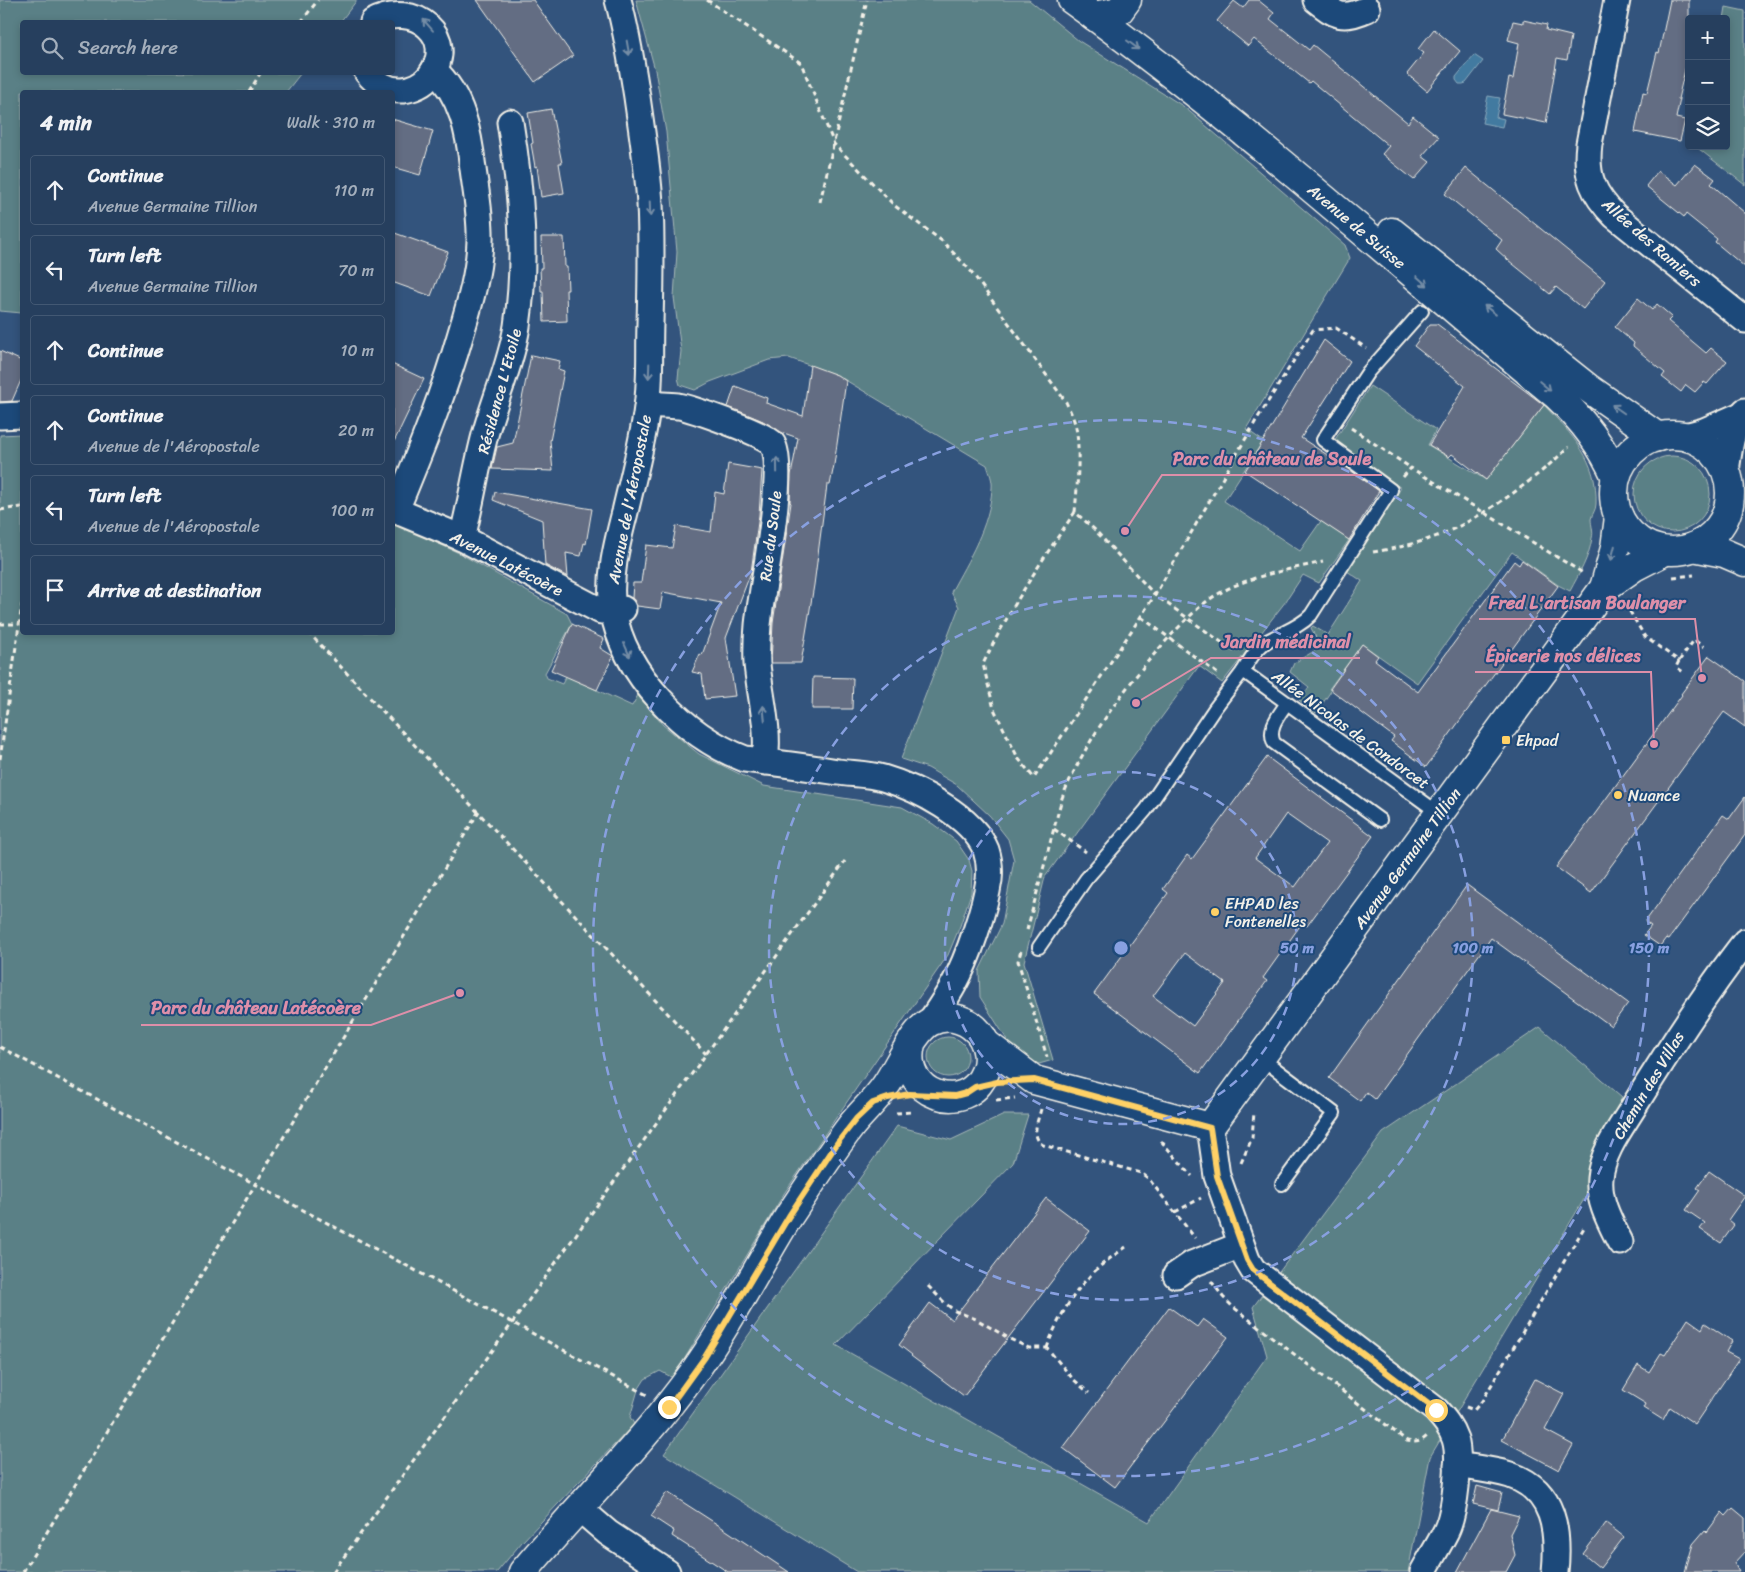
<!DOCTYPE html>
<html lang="en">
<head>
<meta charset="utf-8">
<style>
  :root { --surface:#263f5e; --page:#2e4664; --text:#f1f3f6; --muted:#a4afbc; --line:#425873 }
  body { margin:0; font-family:Sriracha,sans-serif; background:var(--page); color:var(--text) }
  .controls { position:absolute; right:15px; top:15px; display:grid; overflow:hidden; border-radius:5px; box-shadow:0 2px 8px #0003 }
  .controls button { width:45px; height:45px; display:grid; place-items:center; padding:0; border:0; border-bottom:1px solid var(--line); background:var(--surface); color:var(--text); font:25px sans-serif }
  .stop { position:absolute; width:15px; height:15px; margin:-11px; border:4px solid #ffd166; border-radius:50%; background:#fff }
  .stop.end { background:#ffd166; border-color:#fff; box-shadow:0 1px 5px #0008 }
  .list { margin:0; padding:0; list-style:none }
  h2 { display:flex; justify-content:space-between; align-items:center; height:65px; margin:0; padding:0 20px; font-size:21px }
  h2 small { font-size:16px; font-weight:400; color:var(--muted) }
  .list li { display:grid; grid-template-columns:32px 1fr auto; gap:15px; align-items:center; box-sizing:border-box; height:70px; margin:0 10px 10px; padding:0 10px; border:1px solid var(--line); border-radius:5px }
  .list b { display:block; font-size:19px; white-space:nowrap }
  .list p { margin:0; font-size:16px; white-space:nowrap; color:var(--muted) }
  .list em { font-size:16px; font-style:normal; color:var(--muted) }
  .icon { flex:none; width:28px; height:28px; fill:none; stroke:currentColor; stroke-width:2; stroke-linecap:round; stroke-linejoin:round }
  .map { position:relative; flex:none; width:1745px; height:1572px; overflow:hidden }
  .search { position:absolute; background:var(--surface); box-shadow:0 2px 8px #0003; left:20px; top:20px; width:375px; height:55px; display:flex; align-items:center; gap:12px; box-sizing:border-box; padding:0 18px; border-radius:5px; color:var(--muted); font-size:19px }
  .panel { position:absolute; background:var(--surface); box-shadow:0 2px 8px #0003; left:20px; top:90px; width:375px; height:545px; border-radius:5px }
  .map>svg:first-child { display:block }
  .green { fill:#5a8086; stroke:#a7b8b7 }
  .water { fill:#437aa0; stroke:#8aaabd }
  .building { fill:#636d83; stroke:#f4f1e8; fill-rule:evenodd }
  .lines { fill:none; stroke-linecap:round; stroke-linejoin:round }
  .lane-casing { stroke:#f4f1e8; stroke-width:16 }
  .street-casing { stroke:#f4f1e8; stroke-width:29 }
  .secondary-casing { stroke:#f4f1e8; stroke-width:31 }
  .path { stroke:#f4f1e8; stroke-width:3; stroke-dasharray:5 4; stroke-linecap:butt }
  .lane { stroke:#1f4a7a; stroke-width:12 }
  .street { stroke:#1f4a7a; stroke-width:25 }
  .secondary { stroke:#1f4a7a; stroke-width:28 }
  .oneway { stroke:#748da6 }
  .route { stroke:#ffd166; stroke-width:6 }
  .ring { fill:none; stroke:#88a0e0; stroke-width:2.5; stroke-dasharray:9 6 }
  .poi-dot { fill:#ffd166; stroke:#1f4a7a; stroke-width:2 }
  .labels { text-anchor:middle; stroke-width:4; stroke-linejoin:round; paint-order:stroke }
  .street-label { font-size:16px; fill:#f4f1e8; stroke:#1f4a7a }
  .poi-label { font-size:16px; fill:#f4f1e8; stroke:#1f4a7a; text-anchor:start }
  .centre { fill:#88a0e0; stroke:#1f4a7a; stroke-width:2.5 }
  .ring-label { font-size:15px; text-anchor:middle; font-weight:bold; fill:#88a0e0; stroke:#1f4a7a; stroke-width:4; stroke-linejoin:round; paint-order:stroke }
  .leader { fill:none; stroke:#de8fa9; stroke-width:2 }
  .callout-dot { fill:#de8fa9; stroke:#1f4a7a; stroke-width:2 }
  .callout-label { font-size:18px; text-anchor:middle; font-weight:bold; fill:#de8fa9; stroke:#1f4a7a; stroke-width:4; stroke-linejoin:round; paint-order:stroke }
</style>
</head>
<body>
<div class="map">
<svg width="1745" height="1572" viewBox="0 0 1745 1572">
  <rect width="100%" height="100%" fill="#33547d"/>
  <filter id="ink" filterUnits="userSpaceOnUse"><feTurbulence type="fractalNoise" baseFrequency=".02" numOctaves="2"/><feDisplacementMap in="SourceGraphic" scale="10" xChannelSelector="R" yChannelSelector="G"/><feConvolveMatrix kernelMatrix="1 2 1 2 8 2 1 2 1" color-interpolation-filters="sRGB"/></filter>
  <g filter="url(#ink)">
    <g class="green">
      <polygon points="0,0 357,0 340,22 22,22 22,72 301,73 286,92 22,92 22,313 0,311"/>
      <path d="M636,0H1029L1079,41L1183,106L1345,245L1350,258L1246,429L1263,441L1224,501L1300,551L1321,521L1349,540L1319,583L1303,575L1286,601L1222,683L1199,666L1045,877L1024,962L1053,1060L1039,1064L1023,1057L1011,1046L980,997L979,971L1002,924L1014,860L1008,839L990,816L957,785L928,768L901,759L959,607L951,592C968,560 990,526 992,488C993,480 989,472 987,465L837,375L789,358L769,360L710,382L695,390L680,385L678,378L681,351L674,297L677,252L666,132L655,70Z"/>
      <polygon points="1726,7 1745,11 1745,185 1699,149 1700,146 1726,146 1726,19 1724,19"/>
      <path d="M1370,386L1436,430L1428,445L1486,480L1544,405C1572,435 1598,460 1596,504C1596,510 1592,514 1591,519C1591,525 1594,532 1592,538C1589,558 1579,574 1570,591L1558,585L1512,552L1417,683L1362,644L1329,689L1331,691L1316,713L1299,700L1309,687L1290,672L1294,663L1321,647L1311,628L1313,626L1328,635L1362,581L1347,571L1401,488L1334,441Z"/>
      <polygon points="22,434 22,632 392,632 393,523 459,553 567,614 572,624 545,673 547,678 562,684 566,676 632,706 638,695 663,725 699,754 764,786 902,807 933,824 956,841 969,860 972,871 971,893 960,926 948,955 785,1192 673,1378 660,1371 645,1379 638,1390 630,1417 634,1424 522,1542 497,1572 0,1572 0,435"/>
      <circle cx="1672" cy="494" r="38"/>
      <polygon points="1540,1027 1622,1097 1589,1191 1430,1457 1408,1572 857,1572 664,1454 897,1126 951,1140 1004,1115 1028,1115 1013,1163 836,1345 1149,1522 1267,1356 1253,1307 1383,1133"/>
      <circle cx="948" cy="1057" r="20"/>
    </g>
    <g class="water">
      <polygon points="1474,55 1483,61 1466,83 1463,84 1459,84 1456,80 1456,77"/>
      <polygon points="1488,96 1500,98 1496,117 1504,119 1502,127 1482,123"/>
    </g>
    <g class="building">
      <polygon points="477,0 533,0 573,56 535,82"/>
      <polygon points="1249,0 1258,0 1274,13 1270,19 1309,50 1313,45 1408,123 1413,116 1439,137 1422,156 1430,162 1414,180 1382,154 1389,146 1311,81 1309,83 1254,39 1248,46 1217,21 1234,1 1243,8"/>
      <polygon points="1670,0 1689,0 1689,53 1678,99 1680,99 1676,118 1685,120 1680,141 1635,132 1643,92 1647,93 1657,52 1659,53"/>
      <polygon points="1523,20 1547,25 1546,30 1571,36 1567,60 1557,58 1546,123 1502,114 1509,78 1513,79 1519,43 1508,40 1513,21 1523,23"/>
      <polygon points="1434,29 1460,51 1427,91 1407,74 1424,53 1418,49"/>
      <polygon points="551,109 562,163 559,163 564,193 541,197 537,166 535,167 533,155 531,144 533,143 528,113"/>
      <polygon points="392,119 433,131 420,175 392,167"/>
      <polygon points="1695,164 1715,179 1711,184 1745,213 1745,267 1715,242 1717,239 1686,214 1684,217 1646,186 1658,171 1677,185"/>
      <polygon points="1466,168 1605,281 1583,309 1556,287 1550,294 1508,260 1496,249 1502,240 1445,194"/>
      <polygon points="392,232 448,252 431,296 392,282"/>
      <polygon points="541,237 564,237 565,267 567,267 568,290 566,290 567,321 544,322 543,291 541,291 540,268 542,268"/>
      <polygon points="1638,298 1652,310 1657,304 1672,317 1668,321 1706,353 1711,348 1727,361 1707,384 1704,382 1695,392 1686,385 1681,392 1662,377 1665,373 1633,346 1634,343 1615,327"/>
      <polygon points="1430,324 1437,324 1544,405 1486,480 1452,454 1449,457 1429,445 1465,386 1414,346"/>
      <polygon points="1324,340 1350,361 1301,438 1346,467 1379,491 1349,540 1245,471"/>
      <polygon points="0,351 22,361 22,378 12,401 0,402"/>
      <polygon points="531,355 560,361 558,369 564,371 550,441 553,471 492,469 497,447 513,443"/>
      <polygon points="392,364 424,379 392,446"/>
      <polygon points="810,365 837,375 846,381 834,465 830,485 827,485 814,585 801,663 771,663 773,623 791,503 790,502 791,475 798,438 781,432 763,421 728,407 735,386 767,398 766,403 803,416"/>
      <polygon points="728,464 762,470 759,515 751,572 726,638 735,696 705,699 702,674 692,672 700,654 702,655 721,603 663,592 660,609 637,606 632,598 633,583 641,583 646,545 672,548 676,526 711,532 715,492 724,494"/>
      <polygon points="495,492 592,509 586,544 584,543 581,556 566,553 568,577 545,565 542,520 493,500"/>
      <polygon points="1522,560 1558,586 1426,767 1391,741 1394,737 1330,689 1362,644 1378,656 1375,660 1418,692 1514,561 1519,565"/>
      <polygon points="572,624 604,639 600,648 613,656 597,690 551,670"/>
      <polygon points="1709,656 1745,681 1745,727 1724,712 1591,893 1556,867 1682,695 1681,694"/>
      <polygon points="813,677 853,678 852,709 812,709"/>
      <path d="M1267,757L1373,836L1307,926L1302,923L1263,978L1267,981L1200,1073L1094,994L1168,893L1163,889L1187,855L1192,859ZM1286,814L1327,843L1295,887L1255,858ZM1185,953L1225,983L1193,1026L1153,996Z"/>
      <polygon points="1745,797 1745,835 1669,939 1666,938 1660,946 1644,935 1651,926 1645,922 1723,815 1729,819"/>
      <polygon points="1467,885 1628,1003 1611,1026 1491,938 1375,1099 1366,1092 1360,1101 1329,1078"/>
      <polygon points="1709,1171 1745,1196 1728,1220 1734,1225 1721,1243 1700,1229 1705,1223 1686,1210 1700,1190 1697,1188"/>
      <polygon points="1046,1198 1090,1231 964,1396 911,1356 912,1355 899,1345 930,1303 952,1320"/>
      <polygon points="1169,1307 1197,1327 1203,1319 1228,1337 1115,1487 1063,1448"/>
      <polygon points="1688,1319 1702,1329 1705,1323 1732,1341 1726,1352 1739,1359 1695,1424 1670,1407 1663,1420 1644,1408 1646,1404 1623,1390 1638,1365 1649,1372 1661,1353 1665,1355"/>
      <polygon points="1535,1379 1564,1394 1545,1430 1573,1445 1559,1470 1502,1440"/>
      <polygon points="1477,1486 1502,1493 1498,1510 1473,1504"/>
      <polygon points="667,1492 726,1530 789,1572 728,1572 672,1536 674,1531 651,1516"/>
      <polygon points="1733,1508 1745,1518 1745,1551 1734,1563 1739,1572 1685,1572 1693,1544 1705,1530 1707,1532 1722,1512 1726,1516"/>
      <polygon points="1491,1509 1519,1516 1510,1534 1515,1555 1506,1572 1457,1572"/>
      <polygon points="1606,1523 1624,1537 1600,1568 1583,1554"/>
    </g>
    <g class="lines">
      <defs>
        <g id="lane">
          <path d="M1243,671C1250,659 1257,647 1269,640C1283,632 1300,627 1311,615L1391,490L1323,440L1368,372L1422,311"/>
          <path d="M1287,703C1279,715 1267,728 1274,743L1380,820"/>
          <polyline points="1039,947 1086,879 1146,810 1215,708 1243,671 1440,814"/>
          <polyline points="1261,1058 1334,1113 1282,1184"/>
        </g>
        <g id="street">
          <path d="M618,0C627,32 632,65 637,97C642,133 648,169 650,204C652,244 651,284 650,324C649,351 651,380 647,407C643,442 633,477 625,512C617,543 608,577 613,610C624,675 685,736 745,759C776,763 807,767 838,772C853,774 869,774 883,778C917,788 972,816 986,850C989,859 990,871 989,880C985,908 968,959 954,984C947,997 938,1010 930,1022"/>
          <path d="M1316,0C1336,16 1343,20 1367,9"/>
          <path d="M1617,0L1589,144C1585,176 1593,194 1615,216L1745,320"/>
          <path d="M367,72C376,84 389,91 403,90C413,89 424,84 430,76C459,37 414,0 373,22"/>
          <path d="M648,404C658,405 668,405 678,406C691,408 766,434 772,443C786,463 766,569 762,596C758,618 756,641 757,664C760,696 770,729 765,762"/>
          <polyline points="0,416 22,415"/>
          <polyline points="1685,436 1704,431 1741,415"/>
          <path d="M1726,471C1729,452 1731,425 1745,411"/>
          <polyline points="392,509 462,538 601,611 623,609"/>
          <path d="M396,510C420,452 444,393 461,333C470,303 479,272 480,241C481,218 476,192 473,169C469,133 462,95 434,70"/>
          <path d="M462,538C471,504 476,469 485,435C495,398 511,364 517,326C527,258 521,190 510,122"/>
          <path d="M1210,1127L1217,1176L1247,1260L1253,1270L1436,1410C1444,1419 1451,1427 1455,1439C1461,1458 1455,1513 1446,1531C1439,1545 1430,1559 1423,1572"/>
          <path d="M1620,1242C1610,1222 1598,1201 1600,1178C1602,1151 1623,1125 1636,1103C1670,1048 1705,993 1745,942"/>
          <polyline points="1176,1275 1192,1264 1241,1245"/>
          <path d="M1457,1465C1474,1468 1494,1470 1510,1475C1555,1490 1559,1532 1555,1572"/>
          <polyline points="579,1508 608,1533 667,1572"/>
        </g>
        <g id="secondary">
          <path d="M1072,0C1242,122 1396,262 1556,395C1582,419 1602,445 1616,477"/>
          <polyline points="1094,16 1119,11 1127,0"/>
          <polyline points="1392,232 1588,388 1658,437"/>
          <circle cx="1672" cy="493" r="58"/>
          <polyline points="1693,547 1724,553 1745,562"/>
          <polyline points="1604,588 1615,548 1619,517"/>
          <polyline points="985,1043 1034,1080 1210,1127 1604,588 1634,567 1665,551"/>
          <path d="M523,1572C579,1505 643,1443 694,1372C730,1322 757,1268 789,1216C809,1186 829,1155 851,1126C862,1112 876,1100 886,1085C898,1068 913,1031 930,1022C949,1012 971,1020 982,1037C988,1047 990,1061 985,1072C967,1118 898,1095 911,1044"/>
        </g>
      </defs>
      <use href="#lane" class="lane-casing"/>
      <use href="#street" class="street-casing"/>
      <use href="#secondary" class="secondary-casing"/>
      <g class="path">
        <path d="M707,0L801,63L834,144L895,206L942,241L970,270L1066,402C1069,409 1073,416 1075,424C1081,443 1077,491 1075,512L1094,529L1155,595L1234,651"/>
        <polyline points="301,22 318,0"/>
        <polyline points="249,92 261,72"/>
        <polyline points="820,202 867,0"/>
        <polyline points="1351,428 1411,468"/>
        <polyline points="1403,477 1411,468 1583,573"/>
        <polyline points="0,510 22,507"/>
        <path d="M1075,512C1041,561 1009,610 983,664L994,709L1018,758L1034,778L1155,595L1257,419L1313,330L1336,328L1366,348"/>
        <path d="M1373,552C1392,549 1411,545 1429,539C1478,522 1532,482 1569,447"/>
        <polyline points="1673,577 1694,575"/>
        <polyline points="1623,605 1629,610 1645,637 1679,661 1676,667 1685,673"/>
        <polyline points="1141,617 1218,674"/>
        <polyline points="0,624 19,624"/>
        <polyline points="308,632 706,1054"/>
        <polyline points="1679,661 1694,640 1704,647"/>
        <polyline points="0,759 22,604"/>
        <polyline points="1054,829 1086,852"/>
        <path d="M1027,930L1062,798C1086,738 1133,675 1177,629C1190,616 1202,603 1218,594C1249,576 1287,570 1323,562"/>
        <polyline points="1021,951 1018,961 1047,1057"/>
        <polyline points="0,1047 647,1395"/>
        <polyline points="996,1100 1015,1098"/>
        <path d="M1041,1109C1038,1121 1030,1136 1043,1145L1141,1173L1148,1178L1195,1238"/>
        <polyline points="896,1113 912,1112"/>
        <polyline points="1161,1141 1192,1176"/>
        <polyline points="1241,1163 1252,1138 1254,1112"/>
        <polyline points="1175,1212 1201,1198"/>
        <path d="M1211,1281L1223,1297L1233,1307L1407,1441C1416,1443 1421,1442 1427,1436"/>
        <polyline points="928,1286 945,1303 955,1311 976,1319 1010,1339 1029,1348 1047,1348 1073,1379 1089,1393"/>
        <path d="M1047,1348C1054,1326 1072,1294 1089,1277C1100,1265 1113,1256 1126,1247"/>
        <polyline points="1466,1407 1474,1410 1482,1401 1585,1226"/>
        <polyline points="23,1572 479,811"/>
        <polyline points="333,1572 845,861"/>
      </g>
      <use href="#lane" class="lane"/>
      <use href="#street" class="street"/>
      <use href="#secondary" class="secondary"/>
    </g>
    <defs><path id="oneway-shaft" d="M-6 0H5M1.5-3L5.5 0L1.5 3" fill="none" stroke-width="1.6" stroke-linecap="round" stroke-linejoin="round" transform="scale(1.25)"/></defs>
    <g class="oneway">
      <use href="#oneway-shaft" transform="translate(428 25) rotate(-131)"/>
      <use href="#oneway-shaft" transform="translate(1133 45) rotate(37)"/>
      <use href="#oneway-shaft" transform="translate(628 48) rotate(80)"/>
      <use href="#oneway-shaft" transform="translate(650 209) rotate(88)"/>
      <use href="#oneway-shaft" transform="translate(1422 281) rotate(41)"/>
      <use href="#oneway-shaft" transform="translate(1490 310) rotate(-142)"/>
      <use href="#oneway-shaft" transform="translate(649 371) rotate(92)"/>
      <use href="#oneway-shaft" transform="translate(1545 386) rotate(40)"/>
      <use href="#oneway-shaft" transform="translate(1618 409) rotate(-145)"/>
      <use href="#oneway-shaft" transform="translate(777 465) rotate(-91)"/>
      <use href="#oneway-shaft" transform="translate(1613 553) rotate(104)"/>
      <use href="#oneway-shaft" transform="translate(627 650) rotate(66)"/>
      <use href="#oneway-shaft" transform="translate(764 713) rotate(-96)"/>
    </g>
  </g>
  <g class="lines" filter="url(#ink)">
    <polyline class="route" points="669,1407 705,1357 789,1216 838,1142 856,1119 873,1103 888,1098 910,1094 955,1096 966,1093 975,1087 997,1082 1034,1080 1210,1128 1217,1176 1247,1260 1253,1270 1436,1410"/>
  </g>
  <g class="ring">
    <circle cx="1121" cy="948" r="176"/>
    <circle cx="1121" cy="948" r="352"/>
    <circle cx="1121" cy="948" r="528"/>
  </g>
  <g class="poi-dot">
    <rect x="1501" y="735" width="10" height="10" rx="2.5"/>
    <circle cx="1618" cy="795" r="5"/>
    <circle cx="1215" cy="912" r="5"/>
  </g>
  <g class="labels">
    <g class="street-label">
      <text transform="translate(1357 226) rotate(40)" y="6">Avenue de Suisse</text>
      <text transform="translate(1652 242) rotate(41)" y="6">Allée des Ramiers</text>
      <text transform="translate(499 391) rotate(-75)" y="6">Résidence L'Etoile</text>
      <text transform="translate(629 499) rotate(-79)" y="6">Avenue de l'Aéropostale</text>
      <text transform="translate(770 536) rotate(-83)" y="6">Rue du Soule</text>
      <text transform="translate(507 563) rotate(27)" y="6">Avenue Latécoère</text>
      <text transform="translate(1351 729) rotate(36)" y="6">Allée Nicolas de Condorcet</text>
      <text transform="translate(1407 858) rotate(-54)" y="6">Avenue Germaine Tillion</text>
      <text transform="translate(1648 1085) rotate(-59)" y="6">Chemin des Villas</text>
    </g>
    <g class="poi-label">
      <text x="1516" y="746">Ehpad</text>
      <text x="1628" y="801">Nuance</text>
      <text x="1225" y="909">EHPAD les<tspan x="1225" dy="18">Fontenelles</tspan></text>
    </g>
  </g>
  <circle cx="1121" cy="948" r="8" class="centre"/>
  <g class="ring-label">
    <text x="1297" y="953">50 m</text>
    <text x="1473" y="953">100 m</text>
    <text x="1649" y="953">150 m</text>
  </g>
  <path class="leader" d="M1125 531L1162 475H1382M1702 678L1695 619H1479M1136 703L1211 658H1360M1654 744L1651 672H1475M460 993L371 1025H141"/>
  <g class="callout-dot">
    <circle cx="1125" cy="531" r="5"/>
    <circle cx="1702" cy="678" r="5"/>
    <circle cx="1136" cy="703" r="5"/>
    <circle cx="1654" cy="744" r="5"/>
    <circle cx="460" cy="993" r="5"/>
  </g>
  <g class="callout-label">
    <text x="1272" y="465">Parc du château de Soule</text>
    <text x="1587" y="609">Fred L'artisan Boulanger</text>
    <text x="1286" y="648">Jardin médicinal</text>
    <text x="1563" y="662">Épicerie nos délices</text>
    <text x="256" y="1014">Parc du château Latécoère</text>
  </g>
</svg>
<div class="controls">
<button>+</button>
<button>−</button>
<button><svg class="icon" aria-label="layers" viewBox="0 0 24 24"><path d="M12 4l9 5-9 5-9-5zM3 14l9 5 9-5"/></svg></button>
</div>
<div class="stop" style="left:1436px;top:1410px"></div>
<div class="stop end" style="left:669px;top:1407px"></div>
<div class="search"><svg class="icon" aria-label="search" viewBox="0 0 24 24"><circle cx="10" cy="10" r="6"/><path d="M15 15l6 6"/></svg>Search here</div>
<section class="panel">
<h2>4 min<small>Walk · 310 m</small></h2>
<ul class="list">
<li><svg class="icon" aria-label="ahead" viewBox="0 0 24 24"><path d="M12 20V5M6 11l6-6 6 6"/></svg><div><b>Continue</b><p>Avenue Germaine Tillion</p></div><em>110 m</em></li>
<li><svg class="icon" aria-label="left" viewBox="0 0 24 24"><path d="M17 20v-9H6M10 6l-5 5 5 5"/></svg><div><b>Turn left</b><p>Avenue Germaine Tillion</p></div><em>70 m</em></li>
<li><svg class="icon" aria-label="ahead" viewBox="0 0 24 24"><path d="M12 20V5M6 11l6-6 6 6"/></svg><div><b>Continue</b></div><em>10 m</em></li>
<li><svg class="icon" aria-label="ahead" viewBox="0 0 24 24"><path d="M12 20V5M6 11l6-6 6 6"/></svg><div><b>Continue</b><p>Avenue de l'Aéropostale</p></div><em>20 m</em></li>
<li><svg class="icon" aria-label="left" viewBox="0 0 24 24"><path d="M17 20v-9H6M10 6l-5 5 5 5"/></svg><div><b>Turn left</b><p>Avenue de l'Aéropostale</p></div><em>100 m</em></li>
<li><svg class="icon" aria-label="arrive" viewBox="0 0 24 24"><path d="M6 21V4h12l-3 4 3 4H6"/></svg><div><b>Arrive at destination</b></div></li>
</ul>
</section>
</div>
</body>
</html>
